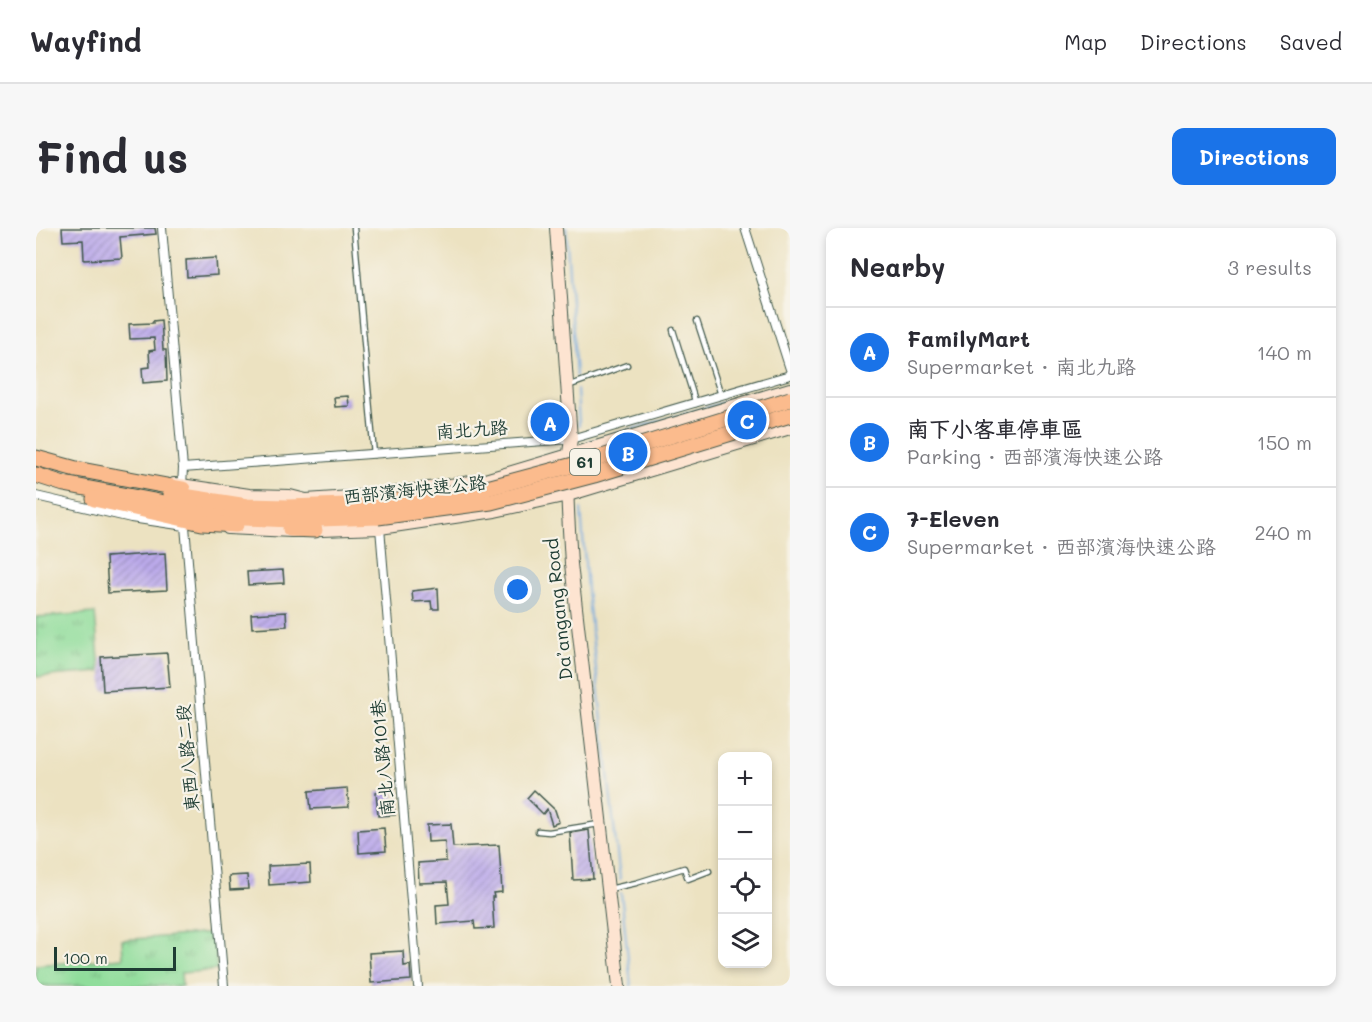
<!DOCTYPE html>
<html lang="en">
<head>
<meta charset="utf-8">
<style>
  :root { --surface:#fff; --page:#f7f7f7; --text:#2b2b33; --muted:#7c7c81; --line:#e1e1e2; --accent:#1a73e8 }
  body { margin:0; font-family:Mali,"LXGW WenKai TC",sans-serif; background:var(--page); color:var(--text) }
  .controls { position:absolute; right:18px; bottom:18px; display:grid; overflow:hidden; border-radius:12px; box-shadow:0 3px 9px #0003 }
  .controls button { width:54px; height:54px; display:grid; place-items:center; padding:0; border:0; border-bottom:2px solid var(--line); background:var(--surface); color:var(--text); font:30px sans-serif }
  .scale { position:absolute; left:18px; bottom:15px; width:122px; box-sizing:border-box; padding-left:6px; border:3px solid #1f3d34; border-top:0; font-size:16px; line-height:21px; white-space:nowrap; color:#1f3d34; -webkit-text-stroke:4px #f7f3e8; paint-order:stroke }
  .you { position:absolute; left:482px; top:362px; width:21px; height:21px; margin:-15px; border:4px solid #fff; border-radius:50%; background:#1a73e8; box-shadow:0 0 0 9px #1a73e833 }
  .badge { display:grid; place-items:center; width:39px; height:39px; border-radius:50%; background:var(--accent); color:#fff; font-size:20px; font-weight:700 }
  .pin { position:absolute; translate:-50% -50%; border:3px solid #fff; box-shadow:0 2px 6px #0006 }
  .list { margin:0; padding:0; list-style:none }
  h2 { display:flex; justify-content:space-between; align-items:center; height:78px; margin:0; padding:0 24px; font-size:26px }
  h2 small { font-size:20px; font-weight:400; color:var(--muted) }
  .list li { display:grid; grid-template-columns:39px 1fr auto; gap:18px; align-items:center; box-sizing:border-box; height:90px; padding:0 24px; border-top:2px solid var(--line) }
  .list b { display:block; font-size:22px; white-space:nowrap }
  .list p { margin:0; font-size:20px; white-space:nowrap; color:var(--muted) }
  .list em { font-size:20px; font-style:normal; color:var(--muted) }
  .icon { flex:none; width:33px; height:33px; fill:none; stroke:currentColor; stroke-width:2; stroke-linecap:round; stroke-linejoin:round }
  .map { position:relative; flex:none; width:754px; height:758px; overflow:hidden; border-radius:12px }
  header { display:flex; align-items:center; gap:36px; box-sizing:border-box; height:84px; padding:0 30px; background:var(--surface); border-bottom:2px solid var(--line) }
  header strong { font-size:28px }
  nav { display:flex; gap:33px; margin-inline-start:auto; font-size:21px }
  .intro { display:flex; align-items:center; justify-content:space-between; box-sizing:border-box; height:144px; padding:0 36px }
  h1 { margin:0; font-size:42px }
  .button { padding:15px 27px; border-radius:12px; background:var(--accent); color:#fff; font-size:21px; font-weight:700 }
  main { display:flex; gap:36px; padding:0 36px }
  aside { flex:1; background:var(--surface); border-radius:12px; box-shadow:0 3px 9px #0003 }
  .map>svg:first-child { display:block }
  .grass { fill:url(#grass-tufts); stroke:#588d68; stroke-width:1.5 }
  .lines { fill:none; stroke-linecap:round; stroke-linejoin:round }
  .stream { stroke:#6fa7de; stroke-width:2 }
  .building { fill:url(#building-hatch) }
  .lane-casing { stroke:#3e5649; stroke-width:7 }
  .street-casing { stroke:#3e5649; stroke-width:10 }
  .secondary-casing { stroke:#3e5649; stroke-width:14 }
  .highway-casing { stroke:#3e5649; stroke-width:17 }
  .lane { stroke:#fff; stroke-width:4.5 }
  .street { stroke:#fff; stroke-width:8 }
  .secondary { stroke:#fde4d1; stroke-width:12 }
  .highway { stroke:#fbbb8d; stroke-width:15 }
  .highway-bridge-casing { stroke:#3e5649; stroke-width:17; stroke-linecap:butt }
  .highway-bridge { stroke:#fbbb8d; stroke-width:15 }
  .labels { text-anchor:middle; stroke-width:4.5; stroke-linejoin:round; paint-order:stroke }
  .shield { fill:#f7f3e8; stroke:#60746a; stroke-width:1.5 }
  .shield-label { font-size:16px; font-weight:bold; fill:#1f3d34 }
  .street-label { font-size:18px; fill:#1f3d34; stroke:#f7f3e8 }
</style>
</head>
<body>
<header>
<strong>Wayfind</strong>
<nav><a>Map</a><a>Directions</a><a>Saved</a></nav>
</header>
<div class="intro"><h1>Find us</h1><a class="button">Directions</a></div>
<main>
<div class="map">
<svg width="754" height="758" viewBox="0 0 754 758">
  <defs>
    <pattern id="grass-tufts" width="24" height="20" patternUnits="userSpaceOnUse" patternTransform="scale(1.5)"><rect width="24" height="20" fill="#90dd9b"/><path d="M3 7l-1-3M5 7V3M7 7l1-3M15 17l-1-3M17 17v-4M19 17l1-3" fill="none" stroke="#75b47f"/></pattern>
    <pattern id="building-hatch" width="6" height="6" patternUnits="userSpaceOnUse" patternTransform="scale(1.5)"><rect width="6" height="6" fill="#bcaaeb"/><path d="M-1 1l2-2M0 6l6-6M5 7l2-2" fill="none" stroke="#988cbf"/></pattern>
  </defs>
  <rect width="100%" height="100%" fill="#f7f3e8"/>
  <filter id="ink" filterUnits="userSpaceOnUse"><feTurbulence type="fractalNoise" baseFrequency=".0167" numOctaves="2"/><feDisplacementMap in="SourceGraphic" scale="12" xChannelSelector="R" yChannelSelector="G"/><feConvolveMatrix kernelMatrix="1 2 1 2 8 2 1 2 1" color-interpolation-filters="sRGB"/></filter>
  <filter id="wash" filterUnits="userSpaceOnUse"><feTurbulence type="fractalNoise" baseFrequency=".008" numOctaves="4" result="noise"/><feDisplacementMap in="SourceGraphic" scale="24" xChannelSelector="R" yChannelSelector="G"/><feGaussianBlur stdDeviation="1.35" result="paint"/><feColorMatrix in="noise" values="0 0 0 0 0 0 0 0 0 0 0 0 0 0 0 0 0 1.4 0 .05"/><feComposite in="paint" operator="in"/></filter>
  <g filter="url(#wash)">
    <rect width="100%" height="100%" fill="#ece2c1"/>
    <g class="grass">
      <polygon points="59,385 64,444 0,449 0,389"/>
      <polygon points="178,705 181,742 145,745 146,758 0,758 0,737 87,730 86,712"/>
    </g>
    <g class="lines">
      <g class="stream">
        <polyline points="530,0 540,148"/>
        <polyline points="541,162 543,198"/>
        <polyline points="552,214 696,172"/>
        <polyline points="545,281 551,362 584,651"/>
        <polyline points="585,665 595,758"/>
      </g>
    </g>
    <g id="blocks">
      <g class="building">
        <polygon points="26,0 119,0 120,6 84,9 86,30 48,32 47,12 27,13"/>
        <polygon points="180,30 181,47 151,49 150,32"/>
        <polygon points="125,92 127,122 130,122 131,153 107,155 106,140 114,139 113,123 119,122 118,110 94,111 93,96 117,95 117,93"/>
        <polygon points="312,168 313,178 299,179 298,169"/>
        <polygon points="525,183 526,203 503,205 501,186"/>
        <polygon points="129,325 131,362 72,365 70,329"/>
        <polygon points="247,342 248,355 212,357 211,344"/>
        <polygon points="402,360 403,381 396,381 395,373 377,374 376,363"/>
        <polygon points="250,384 251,398 216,400 215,386"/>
        <polygon points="131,425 134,459 67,463 65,429"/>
        <polygon points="311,560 313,579 275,581 273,563"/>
        <polygon points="498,562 519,582 523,594 516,597 511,581 507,586 491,570"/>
        <polygon points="357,563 359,587 342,588 340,564"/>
        <polygon points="415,596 417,619 463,617 466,664 457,665 458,669 456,669 458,700 439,701 438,693 401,696 400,677 413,676 411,654 383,655 382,635 410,633 409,613 392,614 391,597"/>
        <polygon points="348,600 350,623 323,625 322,602"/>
        <polygon points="553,602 557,651 537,652 534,605"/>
        <polygon points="274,636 275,654 233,657 232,638"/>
        <polygon points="211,647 212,661 194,662 193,648"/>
        <polygon points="367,723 368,738 374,737 375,752 335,755 333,725"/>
      </g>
    </g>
  </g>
  <g filter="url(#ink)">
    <use href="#blocks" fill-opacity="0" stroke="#3e5649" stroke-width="1.5"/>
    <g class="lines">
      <defs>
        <g id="lane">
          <polyline points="318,0 338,227"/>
          <polyline points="661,93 685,167"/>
          <polyline points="637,102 660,176"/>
          <polyline points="532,158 591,137"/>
          <polyline points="502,603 513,604 563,596"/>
          <polyline points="573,661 600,655 648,640 652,651 673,643"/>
        </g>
        <g id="street">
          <polyline points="126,0 147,240 146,258"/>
          <polyline points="709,0 754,141"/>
          <polyline points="147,240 535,211 754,147"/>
          <polyline points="0,268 95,290 149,298 188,758"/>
          <polyline points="344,300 382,758"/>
        </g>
        <g id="secondary">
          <path d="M520,0L535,211C528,252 533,295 535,336L583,758"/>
          <polyline points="138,256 213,267 254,268 270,272 344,267 449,252 754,161"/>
          <polyline points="192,300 256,303 344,300 459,283 532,267 754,200"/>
        </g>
        <g id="highway">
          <polyline points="0,230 40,241 147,261"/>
          <polyline points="0,247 28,256 209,290 254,292 342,289"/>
          <polyline points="135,266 211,278 252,279 340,276"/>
          <polyline points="58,271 166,295 200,297"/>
          <polyline points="254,301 279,302"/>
        </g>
      </defs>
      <use href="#lane" class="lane-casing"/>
      <use href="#street" class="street-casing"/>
      <use href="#secondary" class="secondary-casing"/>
      <use href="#highway" class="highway-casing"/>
      <use href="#lane" class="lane"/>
      <use href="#street" class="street"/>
      <use href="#secondary" class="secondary"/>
      <use href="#highway" class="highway"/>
      <defs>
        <g id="highway-bridge">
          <polyline points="340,276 451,260 556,232 754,171"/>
          <polyline points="342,289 455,274 558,247 754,187"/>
        </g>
      </defs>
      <use href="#highway-bridge" class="highway-bridge-casing"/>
      <use href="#highway-bridge" class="highway-bridge"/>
    </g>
  </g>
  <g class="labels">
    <rect class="shield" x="534" y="221" width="30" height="26" rx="4.5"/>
    <g class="shield-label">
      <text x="549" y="240">61</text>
    </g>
    <g class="street-label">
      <text transform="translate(436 202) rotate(-4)" y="6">南北九路</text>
      <text transform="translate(379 262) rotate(-6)" y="6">西部濱海快速公路</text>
      <text transform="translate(523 381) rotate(-96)" y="6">Da’angang Road</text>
      <text transform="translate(152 530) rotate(-95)" y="6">東西八路二段</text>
      <text transform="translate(347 530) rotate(-95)" y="6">南北八路101巷</text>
    </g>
  </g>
</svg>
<div class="controls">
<button>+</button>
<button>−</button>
<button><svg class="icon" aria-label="locate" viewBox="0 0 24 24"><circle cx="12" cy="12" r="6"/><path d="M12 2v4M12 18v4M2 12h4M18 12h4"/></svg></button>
<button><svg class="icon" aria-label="layers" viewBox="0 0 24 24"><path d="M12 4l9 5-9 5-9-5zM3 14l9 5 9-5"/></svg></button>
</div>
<div class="scale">100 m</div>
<div class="you"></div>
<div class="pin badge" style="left:514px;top:194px">A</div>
<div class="pin badge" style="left:592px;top:224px">B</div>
<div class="pin badge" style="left:711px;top:192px">C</div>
</div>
<aside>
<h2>Nearby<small>3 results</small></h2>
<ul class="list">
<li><span class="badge">A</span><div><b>FamilyMart</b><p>Supermarket · 南北九路</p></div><em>140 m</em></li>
<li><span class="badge">B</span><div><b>南下小客車停車區</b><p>Parking · 西部濱海快速公路</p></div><em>150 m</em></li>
<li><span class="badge">C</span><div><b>7-Eleven</b><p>Supermarket · 西部濱海快速公路</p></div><em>240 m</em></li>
</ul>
</aside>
</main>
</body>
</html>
